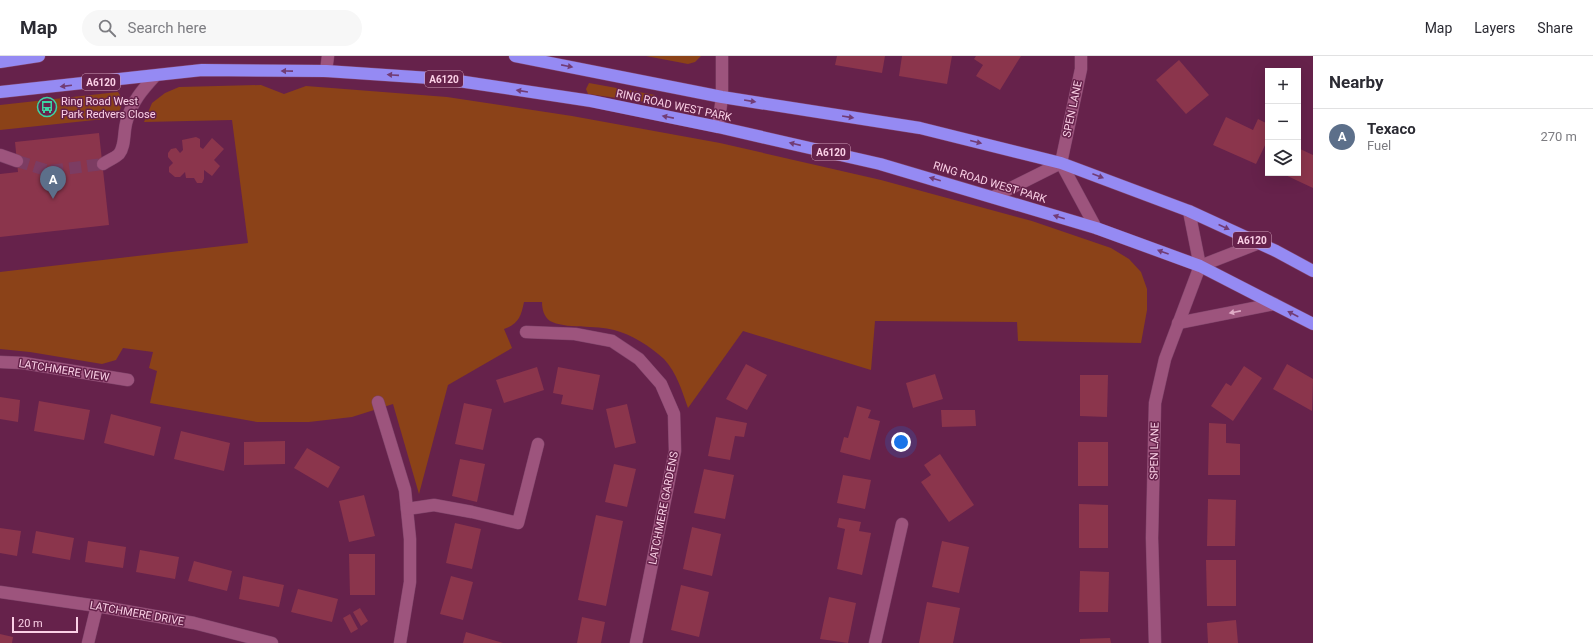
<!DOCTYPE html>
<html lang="en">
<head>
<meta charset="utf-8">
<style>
  :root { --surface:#fff; --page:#f7f7f7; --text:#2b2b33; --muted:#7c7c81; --line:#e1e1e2; --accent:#337765 }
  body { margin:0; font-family:Roboto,sans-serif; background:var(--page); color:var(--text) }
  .controls { position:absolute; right:12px; top:12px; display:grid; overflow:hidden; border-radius:0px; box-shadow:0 4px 16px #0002 }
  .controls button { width:36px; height:36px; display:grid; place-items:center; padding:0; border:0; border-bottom:1px solid var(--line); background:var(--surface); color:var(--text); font:20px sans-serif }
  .scale { position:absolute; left:12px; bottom:10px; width:66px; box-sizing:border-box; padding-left:4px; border:2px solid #fbd0e6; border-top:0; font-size:11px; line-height:14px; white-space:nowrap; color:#fbd0e6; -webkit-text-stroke:3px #66224b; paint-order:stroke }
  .you { position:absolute; left:901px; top:386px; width:14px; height:14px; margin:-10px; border:3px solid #fff; border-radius:50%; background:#1a73e8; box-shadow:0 0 0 6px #1a73e833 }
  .badge { display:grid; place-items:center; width:26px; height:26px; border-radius:50%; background:var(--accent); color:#fff; font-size:13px; font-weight:700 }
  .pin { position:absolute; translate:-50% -33px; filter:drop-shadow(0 1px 2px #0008) }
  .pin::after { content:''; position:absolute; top:21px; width:14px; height:12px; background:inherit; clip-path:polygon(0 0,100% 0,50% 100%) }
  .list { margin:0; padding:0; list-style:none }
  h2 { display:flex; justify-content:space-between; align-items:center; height:52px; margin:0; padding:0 16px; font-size:17px }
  h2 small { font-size:13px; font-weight:400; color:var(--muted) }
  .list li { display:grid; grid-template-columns:26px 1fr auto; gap:12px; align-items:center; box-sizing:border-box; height:56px; padding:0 16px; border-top:1px solid var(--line) }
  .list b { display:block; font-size:15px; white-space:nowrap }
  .list p { margin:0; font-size:13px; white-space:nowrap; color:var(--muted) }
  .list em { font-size:13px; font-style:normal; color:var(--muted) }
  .icon { flex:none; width:22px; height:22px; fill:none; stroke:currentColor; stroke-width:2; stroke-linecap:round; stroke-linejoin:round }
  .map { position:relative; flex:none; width:1313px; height:587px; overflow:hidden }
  header { display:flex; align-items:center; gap:24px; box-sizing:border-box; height:56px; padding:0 20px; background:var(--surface); border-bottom:1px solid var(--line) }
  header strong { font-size:19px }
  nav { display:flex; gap:22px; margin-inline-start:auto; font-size:14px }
  .search { width:280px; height:36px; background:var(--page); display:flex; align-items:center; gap:10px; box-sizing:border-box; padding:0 14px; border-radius:22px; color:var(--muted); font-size:15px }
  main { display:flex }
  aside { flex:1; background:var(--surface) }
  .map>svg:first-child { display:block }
  .green { fill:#8b4218 }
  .building { fill:#8b354c }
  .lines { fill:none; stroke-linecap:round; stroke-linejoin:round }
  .minor-tunnel { stroke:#7c3c62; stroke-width:12; stroke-dasharray:12 6; stroke-linecap:butt }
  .minor-casing { stroke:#81456b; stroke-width:13 }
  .highway-casing { stroke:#81456b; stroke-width:13 }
  .minor { stroke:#9d547d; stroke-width:12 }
  .highway { stroke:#958af3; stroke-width:12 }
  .oneway { fill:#723c75 }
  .oneway2 { fill:#dfabc6 }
  .labels { text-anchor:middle; stroke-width:3; stroke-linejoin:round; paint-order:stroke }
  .shield { fill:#66224b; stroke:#ce9cb8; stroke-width:1 }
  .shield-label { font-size:10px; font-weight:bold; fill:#fbd0e6 }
  .poi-label { font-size:11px; fill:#fbd0e6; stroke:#66224b; text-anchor:start }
  .street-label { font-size:11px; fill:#fbd0e6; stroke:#66224b }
</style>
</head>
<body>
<header>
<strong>Map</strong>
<div class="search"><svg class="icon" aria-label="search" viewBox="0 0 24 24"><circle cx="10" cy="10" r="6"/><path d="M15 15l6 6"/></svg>Search here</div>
<nav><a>Map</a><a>Layers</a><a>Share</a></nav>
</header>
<main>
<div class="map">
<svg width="1313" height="587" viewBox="0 0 1313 587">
  <rect width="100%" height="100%" fill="#66224b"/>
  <g class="green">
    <polygon points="646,0 701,0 695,6 688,8"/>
    <polygon points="589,27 655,39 653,47 588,38 586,33"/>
    <path d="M261,29L284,38L306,30L447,41L572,60L720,87L881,124L1032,165L1111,192L1129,203L1141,216L1147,233V254L1141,287L1018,285L1017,266L875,265L871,314L743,275L688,352C682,335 677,317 664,303C651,291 631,278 614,274C597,269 564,273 550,265C544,261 542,253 542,246H524C521,261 518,268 504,273L512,292L448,329L419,438L393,348L352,361L309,366H257L150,347L157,315L149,312L153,296L123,292L116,304L102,308L30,296L0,293V216L248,187L232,64L144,66L152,47L165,37L179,31Z"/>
    <path d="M118,36C125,45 121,55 114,62L0,74V49Z"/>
  </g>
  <g class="building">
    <polygon points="837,0 885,0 882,17 835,9"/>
    <polygon points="902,0 952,0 947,28 899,20"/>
    <polygon points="976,0 1021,0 1000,34 976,20 983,9 974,3"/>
    <polygon points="1179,4 1209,39 1186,58 1156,24"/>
    <polygon points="1226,61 1253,74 1258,63 1268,68 1268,83 1256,108 1213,89"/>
    <polygon points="99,77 109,169 0,181 0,118 18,116 15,86"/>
    <polygon points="196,81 200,83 200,91 203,93 212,82 224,93 214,104 220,110 212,120 204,114 204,123 202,127 197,127 194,122 186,122 185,116 180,121 175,121 169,116 169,111 173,107 168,101 168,97 171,93 176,92 180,97 183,94 182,84"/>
    <polygon points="1298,92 1313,99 1313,132 1281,117 1298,117"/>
    <polygon points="746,308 767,319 747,354 726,343"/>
    <polygon points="1287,308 1313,323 1312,355 1273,333"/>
    <polygon points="1244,310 1262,322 1233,365 1211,350 1226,327 1231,330"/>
    <polygon points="537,311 544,334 504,347 496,324"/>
    <polygon points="558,311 600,319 593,354 561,348 563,339 553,337"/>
    <polygon points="935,318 943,343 913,352 906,327"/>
    <polygon points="1080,319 1108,319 1107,361 1080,360"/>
    <polygon points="0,341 20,344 18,366 0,363"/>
    <polygon points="39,345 90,354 84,384 34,375"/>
    <polygon points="464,347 492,353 483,394 455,388"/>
    <polygon points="627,348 636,387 615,392 606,353"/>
    <polygon points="857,350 871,354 868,362 880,365 870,404 840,396 844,381 848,382"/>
    <polygon points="941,354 975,354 976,370 942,371"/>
    <polygon points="111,358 161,371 154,400 104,387"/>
    <polygon points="716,361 747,367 744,381 735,380 730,404 708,400"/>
    <polygon points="1209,367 1226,368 1226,387 1240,388 1240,419 1208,419"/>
    <polygon points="181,375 230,387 224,415 174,403"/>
    <polygon points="285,385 285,408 244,409 244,386"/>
    <rect x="1078" y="386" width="30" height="44"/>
    <polygon points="307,392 340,411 328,432 294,412"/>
    <polygon points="940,398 974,449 949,466 921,426 931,419 924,409"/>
    <polygon points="460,403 485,408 477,446 452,440"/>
    <polygon points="614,408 636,413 627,451 605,446"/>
    <polygon points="704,413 734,419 725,463 694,457"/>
    <polygon points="843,419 871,424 865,453 837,447"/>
    <polygon points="364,439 375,480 349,486 339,445"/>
    <polygon points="1208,443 1236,444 1235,490 1207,490"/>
    <polygon points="1079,448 1108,449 1108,492 1079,492"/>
    <polygon points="596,459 623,465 606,550 578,544"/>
    <polygon points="839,462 861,466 859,475 871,477 862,519 837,513 845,473 837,471"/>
    <polygon points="455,467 481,473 472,513 446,507"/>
    <polygon points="692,471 721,478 712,520 683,513"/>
    <polygon points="0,472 21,475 17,500 0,497"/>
    <polygon points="36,475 74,482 70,504 32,497"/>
    <polygon points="88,485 126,491 123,512 85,506"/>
    <polygon points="942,485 969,491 959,537 932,531"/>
    <polygon points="140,494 179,501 175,523 136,516"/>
    <polygon points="349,498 375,498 375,539 350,539"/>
    <polygon points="1206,504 1236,504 1236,550 1207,550"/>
    <polygon points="194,505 232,515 227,535 188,525"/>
    <polygon points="1080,515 1109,516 1108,556 1079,556"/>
    <polygon points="243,520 284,529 279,551 239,543"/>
    <polygon points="451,520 473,526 463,564 440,558"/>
    <polygon points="681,529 709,536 699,581 671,574"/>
    <polygon points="298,533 338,543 332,566 291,556"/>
    <polygon points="829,541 856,547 848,587 820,583"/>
    <polygon points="927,546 960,552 953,587 919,587"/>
    <polygon points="360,552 368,565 361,570 353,556"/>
    <polygon points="350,558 358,573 351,577 343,562"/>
    <polygon points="582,561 605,566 601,587 577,587"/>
    <polygon points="1236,564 1238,587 1208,587 1207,567"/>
    <polygon points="466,576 503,587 463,587"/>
    <polygon points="0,578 13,581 12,587 0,587"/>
    <polygon points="1110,582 1111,587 1080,587 1080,583"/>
  </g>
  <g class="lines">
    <polyline class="minor-tunnel" points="17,105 49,115 103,108"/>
    <defs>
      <g id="minor">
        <polyline points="1081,0 1081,13 1061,107 1096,172"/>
        <polyline points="326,15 328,0"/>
        <polyline points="718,71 722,41 722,0"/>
        <polyline points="0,99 17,105"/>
        <path d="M103,108C107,105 115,102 119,98C126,89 123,75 127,64C132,46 142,34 155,20"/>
        <polyline points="993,141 1061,107"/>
        <polyline points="1200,210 1259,187"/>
        <polyline points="1178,267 1274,248"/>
        <polyline points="526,276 575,278 612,285 639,303 661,328 674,358 675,395 636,587"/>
        <polyline points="0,306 23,307 128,324"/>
        <polyline points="378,346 405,434 410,483 410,526 400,587"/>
        <polyline points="407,453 434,449 472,456 518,467 538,388"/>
        <polyline points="0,536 97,550 194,567 272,587"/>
        <polyline points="88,587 97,550"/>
        <polyline points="875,587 902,468"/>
        <polyline points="1155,587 1152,482 1155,347 1165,303 1200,210 1189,155"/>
      </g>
      <g id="highway">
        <polyline points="515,0 722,41 920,72 1061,107 1189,155 1276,195 1313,215"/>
        <polyline points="0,6 39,0"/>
        <polyline points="0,36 202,14 326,15 445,23 591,45 718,71 880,108 1096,172 1200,210 1313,268"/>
      </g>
    </defs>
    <use href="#minor" class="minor-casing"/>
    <use href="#highway" class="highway-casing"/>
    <use href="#minor" class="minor"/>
    <use href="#highway" class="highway"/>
  </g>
  <defs><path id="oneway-solid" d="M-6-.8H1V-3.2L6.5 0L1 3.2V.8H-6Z"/></defs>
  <g class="oneway">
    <use href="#oneway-solid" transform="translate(567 10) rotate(11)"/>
    <use href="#oneway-solid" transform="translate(287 15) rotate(-179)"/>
    <use href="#oneway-solid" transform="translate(393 19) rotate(-176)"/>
    <use href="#oneway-solid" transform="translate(66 30) rotate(173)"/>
    <use href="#oneway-solid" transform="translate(522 35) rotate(-171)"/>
    <use href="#oneway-solid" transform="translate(750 45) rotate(9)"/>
    <use href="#oneway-solid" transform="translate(668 61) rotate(-169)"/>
    <use href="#oneway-solid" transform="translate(848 61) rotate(9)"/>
    <use href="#oneway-solid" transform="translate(976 86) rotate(14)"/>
    <use href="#oneway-solid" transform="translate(795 88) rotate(-167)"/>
    <use href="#oneway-solid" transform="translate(1098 120) rotate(21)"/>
    <use href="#oneway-solid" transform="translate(935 123) rotate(-164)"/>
    <use href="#oneway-solid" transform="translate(1059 161) rotate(-163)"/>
    <use href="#oneway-solid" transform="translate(1224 171) rotate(25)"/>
    <use href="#oneway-solid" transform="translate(1163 196) rotate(-160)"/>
    <use href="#oneway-solid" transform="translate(1293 258) rotate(-153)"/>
  </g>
  <use class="oneway2" href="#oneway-solid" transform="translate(1235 256) rotate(169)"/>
  <defs>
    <symbol id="bus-ring" viewBox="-11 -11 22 22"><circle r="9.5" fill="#66224b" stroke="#3dd4a3" stroke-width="1.5"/><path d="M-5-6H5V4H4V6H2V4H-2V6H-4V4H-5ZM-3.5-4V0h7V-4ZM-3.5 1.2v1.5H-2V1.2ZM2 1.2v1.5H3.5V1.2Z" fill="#3dd4a3"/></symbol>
  </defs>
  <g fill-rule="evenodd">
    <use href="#bus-ring" x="36" y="40" width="22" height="22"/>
  </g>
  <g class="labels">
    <g class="shield">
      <rect x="425" y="15" width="38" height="16" rx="3"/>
      <rect x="82" y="18" width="38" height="16" rx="3"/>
      <rect x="812" y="88" width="38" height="16" rx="3"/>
      <rect x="1233" y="176" width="38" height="16" rx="3"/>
    </g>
    <g class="shield-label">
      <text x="444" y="27">A6120</text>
      <text x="101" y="30">A6120</text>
      <text x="831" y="100">A6120</text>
      <text x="1252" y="188">A6120</text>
    </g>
    <g class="poi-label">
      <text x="61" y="49">Ring Road West<tspan x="61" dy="13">Park Redvers Close</tspan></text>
    </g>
    <g class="street-label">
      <text transform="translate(674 49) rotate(12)" y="4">RING ROAD WEST PARK</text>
      <text transform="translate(1072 53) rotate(-78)" y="4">SPEN LANE</text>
      <text transform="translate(990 126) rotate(17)" y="4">RING ROAD WEST PARK</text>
      <text transform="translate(64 314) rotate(9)" y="4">LATCHMERE VIEW</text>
      <text transform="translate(1154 395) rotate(-89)" y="4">SPEN LANE</text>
      <text transform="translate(663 452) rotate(-79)" y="4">LATCHMERE GARDENS</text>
      <text transform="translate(137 557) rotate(10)" y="4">LATCHMERE DRIVE</text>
    </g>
  </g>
</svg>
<div class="controls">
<button>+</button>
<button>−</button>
<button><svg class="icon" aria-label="layers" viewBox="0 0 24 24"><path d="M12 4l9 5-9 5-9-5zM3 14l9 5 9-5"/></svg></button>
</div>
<div class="scale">20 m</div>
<div class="you"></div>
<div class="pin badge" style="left:53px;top:143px;background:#5c6f8a">A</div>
</div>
<aside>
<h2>Nearby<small></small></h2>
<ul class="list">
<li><span class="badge" style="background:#5c6f8a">A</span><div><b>Texaco</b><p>Fuel</p></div><em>270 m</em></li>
</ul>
</aside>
</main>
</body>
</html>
